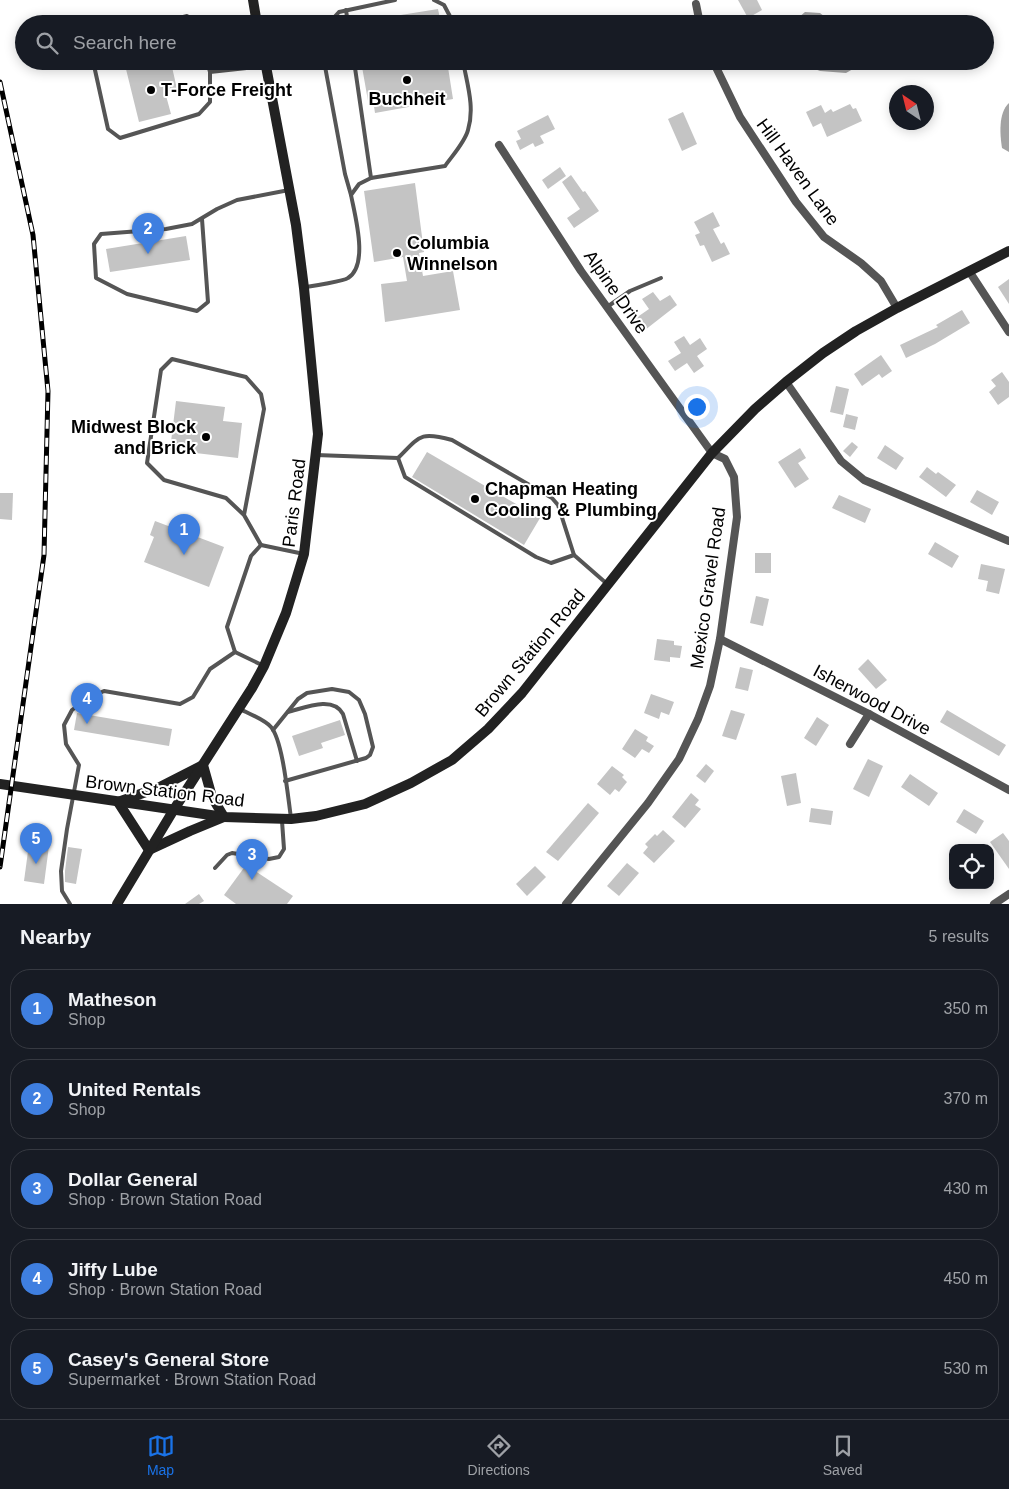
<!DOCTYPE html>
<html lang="en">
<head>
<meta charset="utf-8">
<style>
  :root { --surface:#171b24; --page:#242831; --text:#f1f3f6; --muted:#9ea1a6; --line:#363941; --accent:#1a73e8 }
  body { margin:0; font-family:Arial,sans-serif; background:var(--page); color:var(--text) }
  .controls { position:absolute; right:15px; bottom:15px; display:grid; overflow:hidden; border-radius:10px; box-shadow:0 2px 12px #0003 }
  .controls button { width:45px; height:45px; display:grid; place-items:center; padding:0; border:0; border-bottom:1px solid var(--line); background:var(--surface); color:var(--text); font:25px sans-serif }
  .compass { position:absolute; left:889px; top:85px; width:45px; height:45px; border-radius:50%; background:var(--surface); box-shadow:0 2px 12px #0003; rotate:325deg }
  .you { position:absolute; left:696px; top:406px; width:18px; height:18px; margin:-12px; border:4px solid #fff; border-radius:50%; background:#1a73e8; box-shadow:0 0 0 8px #1a73e833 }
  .badge { display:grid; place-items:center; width:32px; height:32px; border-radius:50%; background:var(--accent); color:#fff; font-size:16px; font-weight:700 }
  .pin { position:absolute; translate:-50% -41px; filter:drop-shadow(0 1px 2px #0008) }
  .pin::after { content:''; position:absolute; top:26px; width:18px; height:15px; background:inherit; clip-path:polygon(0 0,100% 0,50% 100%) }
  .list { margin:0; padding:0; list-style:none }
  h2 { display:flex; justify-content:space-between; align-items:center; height:65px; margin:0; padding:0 20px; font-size:21px }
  h2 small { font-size:16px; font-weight:400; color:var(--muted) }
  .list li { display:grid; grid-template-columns:32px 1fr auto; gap:15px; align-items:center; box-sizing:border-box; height:80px; margin:0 10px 10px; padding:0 10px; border:1px solid var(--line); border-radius:20px }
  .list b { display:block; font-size:19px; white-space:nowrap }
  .list p { margin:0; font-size:16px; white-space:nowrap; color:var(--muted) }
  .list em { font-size:16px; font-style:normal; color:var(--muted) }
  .icon { flex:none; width:28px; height:28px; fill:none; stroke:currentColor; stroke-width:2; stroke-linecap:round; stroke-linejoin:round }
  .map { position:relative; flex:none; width:1009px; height:904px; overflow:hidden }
  .search { position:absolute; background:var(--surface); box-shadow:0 2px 12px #0003; left:15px; right:15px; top:15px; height:55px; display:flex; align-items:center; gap:12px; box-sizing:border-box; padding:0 18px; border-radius:28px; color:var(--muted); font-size:19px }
  .sheet { height:515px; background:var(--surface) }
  nav { display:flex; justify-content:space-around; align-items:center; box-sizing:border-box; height:70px; border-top:1px solid var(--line); background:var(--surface); font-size:14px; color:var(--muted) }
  nav a { display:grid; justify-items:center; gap:2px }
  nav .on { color:var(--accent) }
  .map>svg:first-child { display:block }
  .water { fill:#a3a3a3 }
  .building { fill:#c4c4c4 }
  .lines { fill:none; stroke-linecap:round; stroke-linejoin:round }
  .lane { stroke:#555; stroke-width:4 }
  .street { stroke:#555; stroke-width:8 }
  .secondary { stroke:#222; stroke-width:10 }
  .rail-casing { stroke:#000; stroke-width:5 }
  .rail { stroke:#fff; stroke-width:3; stroke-dasharray:9; stroke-linecap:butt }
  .poi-dot { fill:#000; stroke:#fff; stroke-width:2 }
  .labels { text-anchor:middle; stroke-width:4; stroke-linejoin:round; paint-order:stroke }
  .poi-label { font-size:18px; font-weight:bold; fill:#000; stroke:#fff; text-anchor:start }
  .street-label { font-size:18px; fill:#000; stroke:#fff }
</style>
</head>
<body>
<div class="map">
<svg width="1009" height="904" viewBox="0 0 1009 904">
  <rect width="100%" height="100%" fill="#fff"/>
  <g class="water">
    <polygon points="805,12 820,13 834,24 791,24"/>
    <polygon points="794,61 852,61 853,69 846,73 820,71"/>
    <path d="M1009,103V152L1002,148C1000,135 998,113 1009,103Z"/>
  </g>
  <g class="building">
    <polygon points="738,0 757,0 762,10 748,18"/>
    <polygon points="438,9 441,24 377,24 376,19"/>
    <polygon points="124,61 161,61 163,69 172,67 177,89 165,92 171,114 139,122"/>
    <polygon points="361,61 447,61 453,99 375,113 373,100 368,101"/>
    <polygon points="850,104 853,109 856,108 862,121 827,137 821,123 813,127 806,112 821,105 825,113 831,109 833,112"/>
    <polygon points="683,112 697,144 682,151 668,119"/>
    <polygon points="548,115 555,129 540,136 544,143 535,147 533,143 520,150 516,141 521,139 517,131"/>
    <polygon points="560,167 566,176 548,189 542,180"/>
    <polygon points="571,175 583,192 585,191 599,211 574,228 567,218 580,209 562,182"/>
    <polygon points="415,183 424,252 419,253 423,276 453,271 460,310 385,322 381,284 407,281 403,257 374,262 364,191"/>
    <polygon points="713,212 720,226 713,229 721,244 724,242 730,254 712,262 704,245 700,246 695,235 700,233 694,222"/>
    <polygon points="186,236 190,260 110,272 106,249"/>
    <polygon points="1009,279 1009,304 998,287"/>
    <polygon points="653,292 660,301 670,295 677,305 645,330 636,318 649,309 642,299"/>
    <polygon points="962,310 970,323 935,344 906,358 900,345 938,327 936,325"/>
    <polygon points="684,336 690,345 700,338 707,349 697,356 704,366 694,373 687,363 675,371 668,361 681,353 674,342"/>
    <polygon points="881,355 892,371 882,378 879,374 862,386 854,374"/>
    <polygon points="1002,372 1009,382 1009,397 998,405 989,392 996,386 991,380"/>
    <polygon points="836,386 849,389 843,415 830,412"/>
    <polygon points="176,401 225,407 223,421 242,423 238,458 170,450"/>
    <polygon points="846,414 858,417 855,430 843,427"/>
    <polygon points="852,442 858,447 850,457 843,451"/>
    <polygon points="885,445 904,458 896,470 877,458"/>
    <polygon points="800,448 806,458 798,463 809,479 795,488 778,462"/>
    <polygon points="427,452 540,518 524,545 412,477"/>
    <polygon points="927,467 936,474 938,472 956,485 946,497 919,477"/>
    <polygon points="977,490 999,502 992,515 970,502"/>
    <polygon points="0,493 13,493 12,520 0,519"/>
    <polygon points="839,495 871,509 865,523 832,508"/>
    <polygon points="155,521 224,547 209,587 144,562 154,537 150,535"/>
    <polygon points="935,542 959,556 952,568 928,554"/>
    <rect x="755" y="553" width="16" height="20"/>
    <polygon points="981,564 1005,569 999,594 986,591 988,581 978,579"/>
    <polygon points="756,596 769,599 763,626 750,623"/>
    <polygon points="657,639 674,641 674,645 682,646 680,658 670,657 670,662 654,660"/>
    <polygon points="868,659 887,680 876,689 858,669"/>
    <polygon points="740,667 753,670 748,691 735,688"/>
    <polygon points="651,694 674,702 669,715 661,712 659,719 644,713"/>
    <polygon points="731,710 745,714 736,740 722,736"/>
    <polygon points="947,710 1006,745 999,756 940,722"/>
    <polygon points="77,713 172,729 169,746 74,730"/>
    <polygon points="817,717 829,725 816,746 804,738"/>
    <polygon points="340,720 345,735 321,743 323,748 299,756 292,736"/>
    <polygon points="635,729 648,737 646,741 654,746 649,753 642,749 635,758 622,749"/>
    <polygon points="868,759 883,766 869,797 853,789"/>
    <polygon points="706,764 714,771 705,783 696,776"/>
    <polygon points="612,766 624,775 622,777 627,782 619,792 615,789 610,795 597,784"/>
    <polygon points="796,773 801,803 787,806 781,776"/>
    <polygon points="910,774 938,793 929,806 901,787"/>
    <polygon points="691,793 699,800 695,805 701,809 685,828 672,817"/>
    <polygon points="588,803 599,813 558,861 546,852"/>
    <polygon points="811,808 833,811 831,825 809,822"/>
    <polygon points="964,809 984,821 976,834 956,822"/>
    <polygon points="663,830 675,841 654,863 643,853 648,847 645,844 655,834 657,836"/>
    <polygon points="1003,833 1009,841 1009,869 990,842"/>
    <polygon points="29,844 49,846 44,884 24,881"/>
    <polygon points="68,847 82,849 76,884 65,882 65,871"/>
    <polygon points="627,863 639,873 619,896 607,886"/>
    <polygon points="246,865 293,896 287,904 236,904 224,895"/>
    <polygon points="535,866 546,877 527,896 516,884"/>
    <polygon points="199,894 204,901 199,904 185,904"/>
  </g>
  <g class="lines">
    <g class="lane">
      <polyline points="434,0 444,5 454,24"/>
      <polyline points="346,10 348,24"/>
      <polyline points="157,24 187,16 196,24"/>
      <polyline points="328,24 339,12 395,0"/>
      <polyline points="93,61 108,129 120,138 199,114 210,102 210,72 207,61"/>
      <polyline points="324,61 345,174 351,195"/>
      <polyline points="354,61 371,178"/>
      <polyline points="210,72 266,66"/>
      <polyline points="202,219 208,302 197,311 127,294 96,278 94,244 101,234 166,229 192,224 217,209 237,200 289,190"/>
      <path d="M306,287C313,286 344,281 348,278C369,265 355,216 351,195L359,184L371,178L445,166C452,156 465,142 468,130C475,107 467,84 463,61"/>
      <polyline points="607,307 630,291 661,278"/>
      <path d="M316,455L398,458C420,436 420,431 452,440L552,498L558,505L574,555L606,583"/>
      <polyline points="398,458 405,477 536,557 551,563 574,555"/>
      <polyline points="244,515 264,409 261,394 246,377 172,359 161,370 147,463 164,480 226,498 244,515 261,545"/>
      <polyline points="235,652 227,627 251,556 261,545 304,554"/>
      <path d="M240,709C249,714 264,719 271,727C283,741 288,798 291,818"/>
      <path d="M288,712C304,708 333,695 343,714L357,761"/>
      <polyline points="273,730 298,699 307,693 332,689 349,692 359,700 365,714 373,747 370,755 366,758 285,781"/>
      <polyline points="215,868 227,855 232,853 269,859 279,857 284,849 282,821"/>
      <polyline points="70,904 62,891 61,871 67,829 79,765 66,744 64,725 72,710 87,699 104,691 180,704 193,697 210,669 235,652 264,666"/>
    </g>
    <g class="street">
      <polyline points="696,4 700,24"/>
      <polyline points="713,61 740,117 796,202 824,237 861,263 881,281 897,308"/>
      <polyline points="499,145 581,271 712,453 725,459 734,477 737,517 720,639 710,686 698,719 679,759 648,803 566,904"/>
      <polyline points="969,271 1009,332"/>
      <polyline points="786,382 841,461 864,480 1009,541"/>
      <polyline points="720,639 869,714 1009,790"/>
      <polyline points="850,744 869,714"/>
      <polyline points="994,904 1009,894"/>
    </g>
    <g class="secondary">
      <polyline points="253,0 257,24"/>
      <polygon points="203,765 212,797 224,817 190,831 149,850 118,802 160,787"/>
      <polyline points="0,784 224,817 291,819 316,816 365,804 411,783 452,760 488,729 522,693 712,453 755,409 786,382 823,353 856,331 897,308 1009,251"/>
      <polyline points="117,904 173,811 252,688 264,666 286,613 304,554 318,434 304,288 296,225 265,61"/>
    </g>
    <defs>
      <polyline id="rail" points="0,82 33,235 48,391 44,555 0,867"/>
    </defs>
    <use href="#rail" class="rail-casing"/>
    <use href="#rail" class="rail"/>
  </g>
  <g class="poi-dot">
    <circle cx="407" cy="80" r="5"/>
    <circle cx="151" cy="90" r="5"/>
    <circle cx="397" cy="253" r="5"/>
    <circle cx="206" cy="437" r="5"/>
    <circle cx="475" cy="499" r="5"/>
  </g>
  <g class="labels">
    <g class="poi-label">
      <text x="161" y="96">T-Force Freight</text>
      <text x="407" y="105" text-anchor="middle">Buchheit</text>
      <text x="407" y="249">Columbia<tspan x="407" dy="21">Winnelson</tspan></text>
      <text x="196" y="433" text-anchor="end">Midwest Block<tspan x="196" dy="21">and Brick</tspan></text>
      <text x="485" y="495">Chapman Heating<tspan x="485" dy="21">Cooling &amp; Plumbing</tspan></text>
    </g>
    <g class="street-label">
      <text transform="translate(798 172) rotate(54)" y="6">Hill Haven Lane</text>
      <text transform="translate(616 292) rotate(55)" y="6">Alpine Drive</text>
      <text transform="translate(294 503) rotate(-83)" y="6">Paris Road</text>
      <text transform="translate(708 588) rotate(-82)" y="6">Mexico Gravel Road</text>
      <text transform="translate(530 653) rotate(-50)" y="6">Brown Station Road</text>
      <text transform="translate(872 700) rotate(28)" y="6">Isherwood Drive</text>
      <text transform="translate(165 791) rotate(7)" y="6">Brown Station Road</text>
    </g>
  </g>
</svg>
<div class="controls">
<button><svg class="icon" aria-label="locate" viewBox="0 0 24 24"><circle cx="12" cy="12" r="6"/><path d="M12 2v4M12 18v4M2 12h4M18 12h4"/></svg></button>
</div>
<svg class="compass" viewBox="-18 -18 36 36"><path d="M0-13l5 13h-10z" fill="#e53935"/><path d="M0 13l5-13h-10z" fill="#9ea1a6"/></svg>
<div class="you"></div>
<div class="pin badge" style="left:184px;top:555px;background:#3f7fe0">1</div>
<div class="pin badge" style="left:148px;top:254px;background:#3f7fe0">2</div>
<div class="pin badge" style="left:252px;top:880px;background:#3f7fe0">3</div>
<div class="pin badge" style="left:87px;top:724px;background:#3f7fe0">4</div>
<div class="pin badge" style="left:36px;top:864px;background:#3f7fe0">5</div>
<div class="search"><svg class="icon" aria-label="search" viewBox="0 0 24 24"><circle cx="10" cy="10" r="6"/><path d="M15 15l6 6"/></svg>Search here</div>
</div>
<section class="sheet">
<h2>Nearby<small>5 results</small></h2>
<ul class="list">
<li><span class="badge" style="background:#3f7fe0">1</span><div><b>Matheson</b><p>Shop</p></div><em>350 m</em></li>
<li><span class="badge" style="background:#3f7fe0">2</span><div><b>United Rentals</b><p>Shop</p></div><em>370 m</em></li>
<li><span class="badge" style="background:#3f7fe0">3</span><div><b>Dollar General</b><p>Shop · Brown Station Road</p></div><em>430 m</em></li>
<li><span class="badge" style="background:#3f7fe0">4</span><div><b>Jiffy Lube</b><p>Shop · Brown Station Road</p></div><em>450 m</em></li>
<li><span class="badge" style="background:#3f7fe0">5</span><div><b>Casey's General Store</b><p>Supermarket · Brown Station Road</p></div><em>530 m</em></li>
</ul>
</section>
<nav>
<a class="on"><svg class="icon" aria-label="map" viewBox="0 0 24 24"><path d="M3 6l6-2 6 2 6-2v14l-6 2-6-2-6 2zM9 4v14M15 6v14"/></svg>Map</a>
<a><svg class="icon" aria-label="directions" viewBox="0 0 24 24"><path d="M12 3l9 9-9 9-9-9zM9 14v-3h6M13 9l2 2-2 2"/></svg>Directions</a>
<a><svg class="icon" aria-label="saved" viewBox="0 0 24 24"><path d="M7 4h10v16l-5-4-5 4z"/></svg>Saved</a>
</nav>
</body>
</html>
